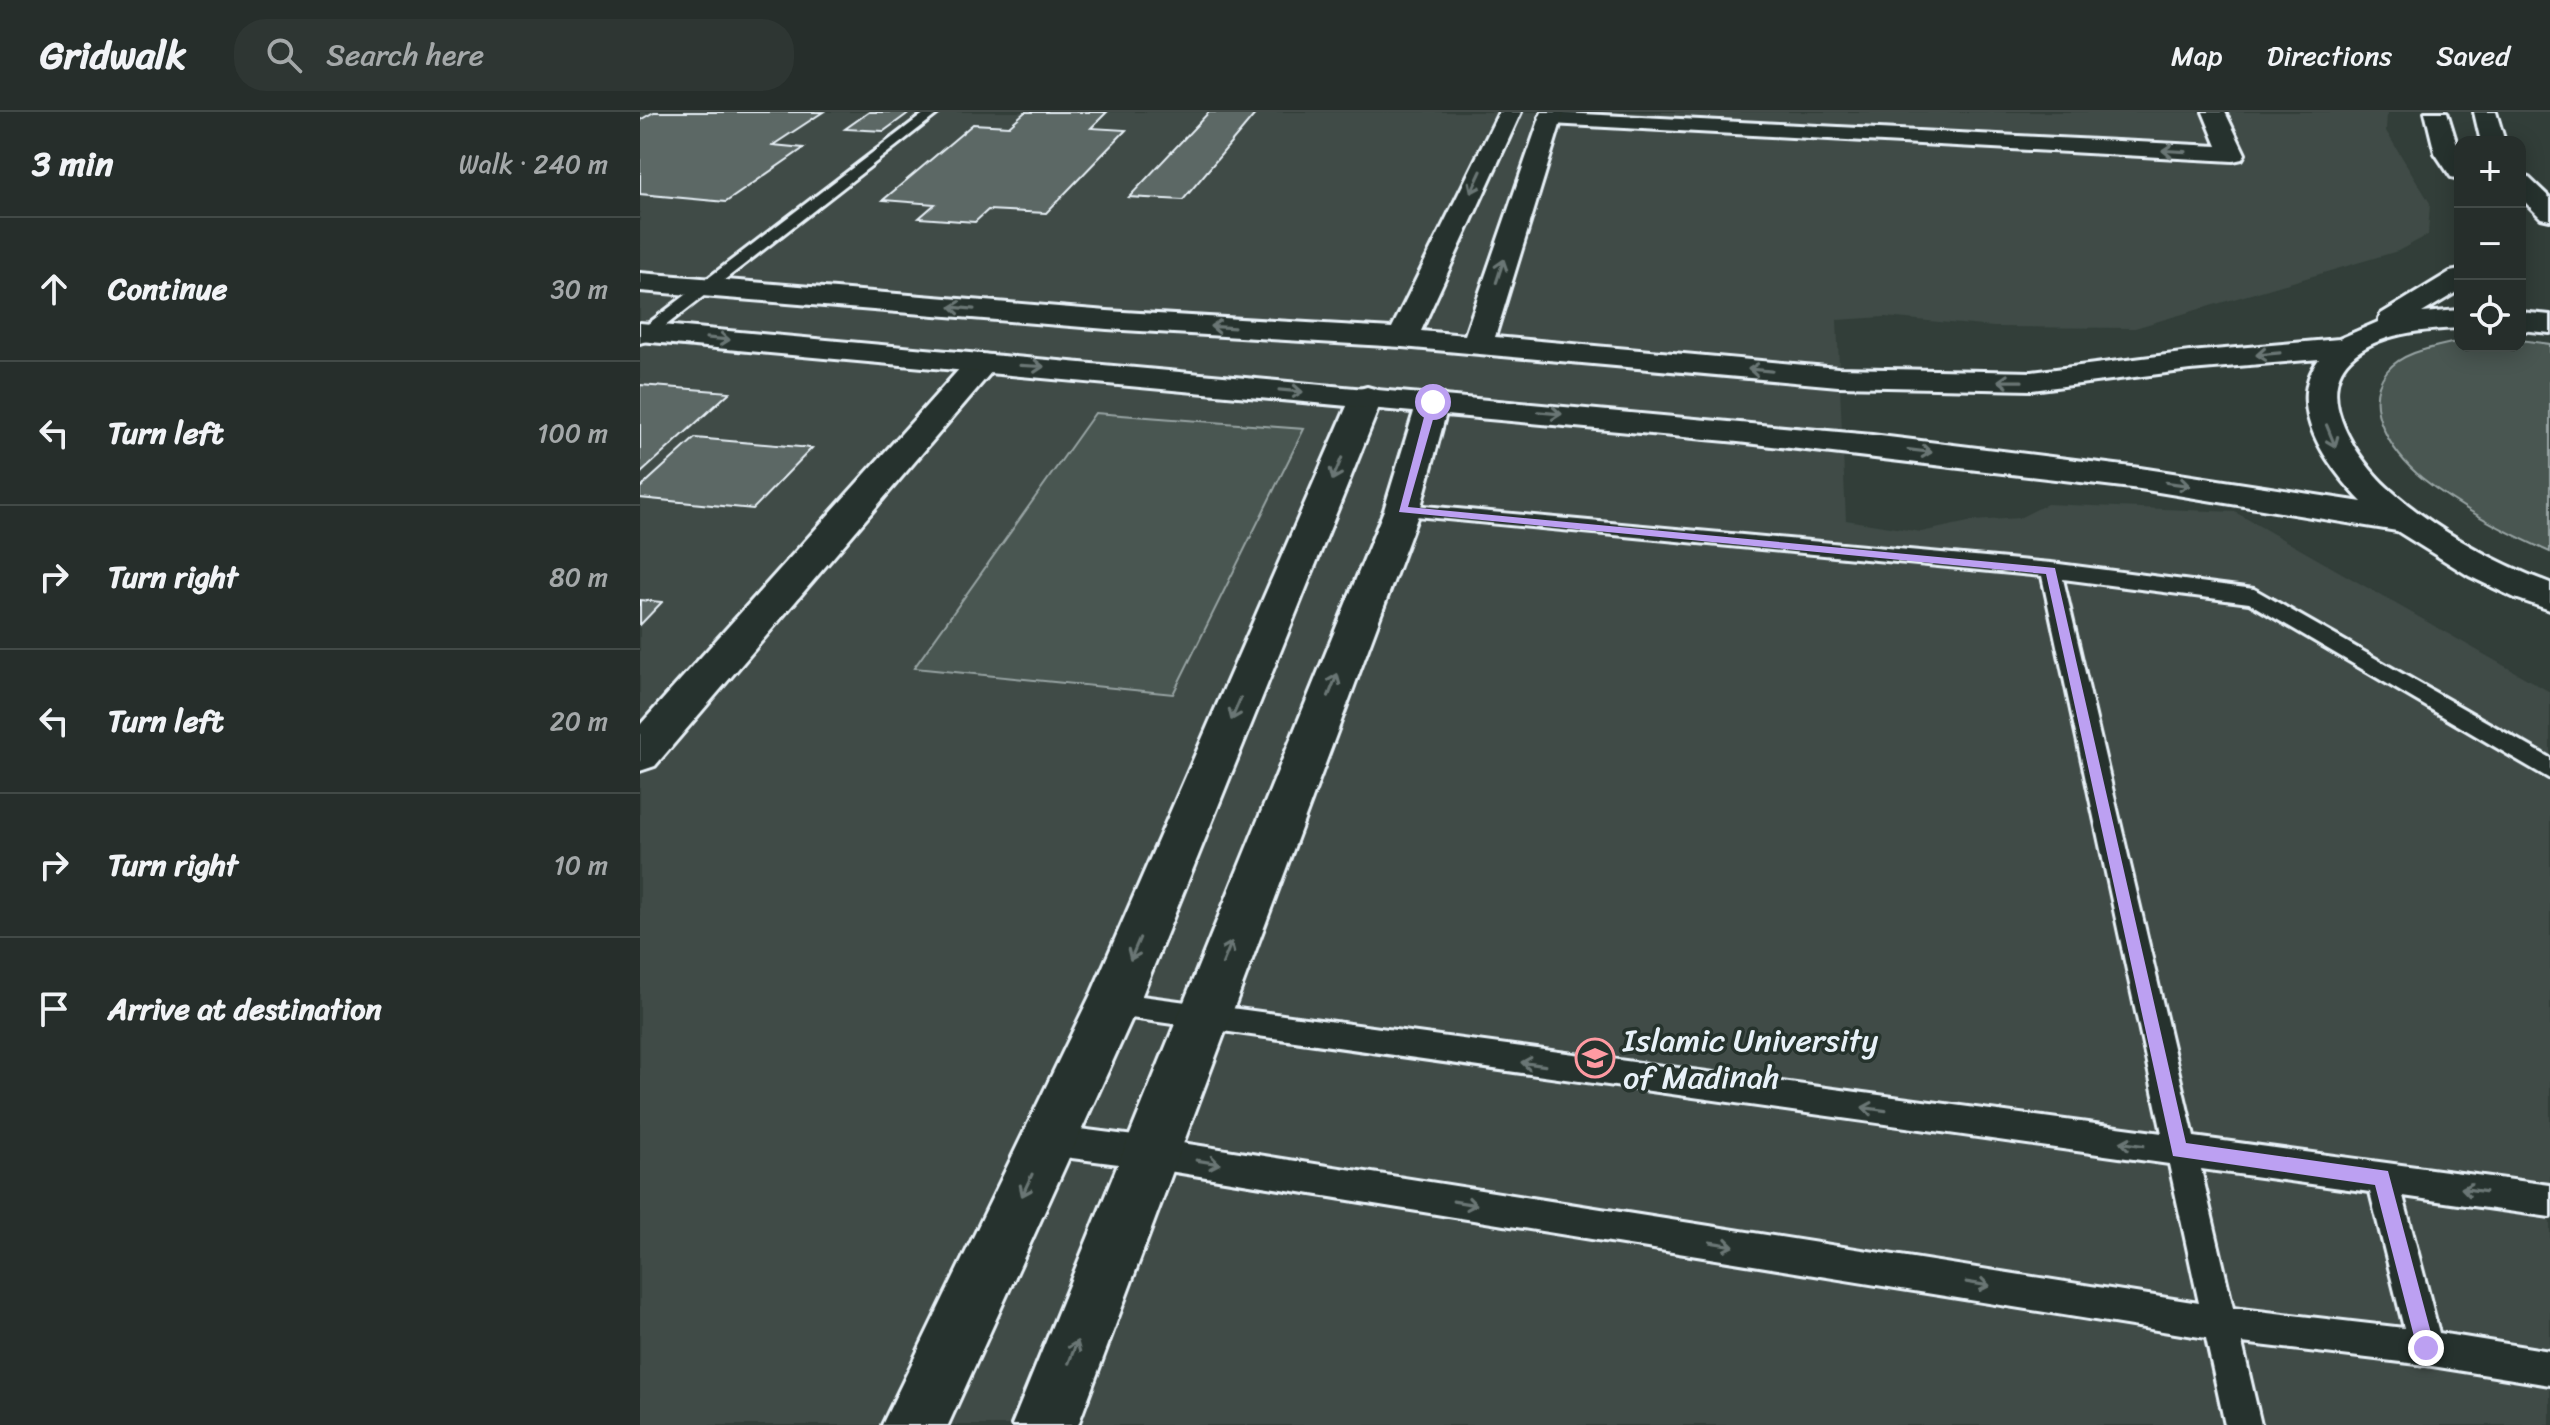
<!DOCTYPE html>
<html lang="en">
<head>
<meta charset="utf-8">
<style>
  :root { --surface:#262e2b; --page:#2e3633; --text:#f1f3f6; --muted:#a4a8a9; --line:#424a47 }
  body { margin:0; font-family:Sriracha,sans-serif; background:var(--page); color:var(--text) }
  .controls { position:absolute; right:24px; top:24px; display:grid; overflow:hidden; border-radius:16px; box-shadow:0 4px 20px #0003 }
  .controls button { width:72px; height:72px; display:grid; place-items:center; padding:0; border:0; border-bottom:2px solid var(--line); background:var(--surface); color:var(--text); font:40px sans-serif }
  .stop { position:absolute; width:24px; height:24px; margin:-18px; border:6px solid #bca0f2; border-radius:50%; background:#fff }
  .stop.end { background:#bca0f2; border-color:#fff; box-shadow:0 2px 8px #0008 }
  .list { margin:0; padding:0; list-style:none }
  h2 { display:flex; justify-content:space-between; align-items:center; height:104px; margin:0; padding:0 32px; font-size:34px }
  h2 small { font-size:26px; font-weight:400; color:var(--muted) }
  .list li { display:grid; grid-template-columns:52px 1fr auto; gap:24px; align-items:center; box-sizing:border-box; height:144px; padding:0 32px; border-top:2px solid var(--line) }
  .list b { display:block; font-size:30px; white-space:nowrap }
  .list em { font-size:26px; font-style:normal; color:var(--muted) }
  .icon { flex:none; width:44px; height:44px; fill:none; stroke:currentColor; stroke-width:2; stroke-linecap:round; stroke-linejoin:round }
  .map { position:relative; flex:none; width:1910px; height:1313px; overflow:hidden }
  header { display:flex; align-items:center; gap:48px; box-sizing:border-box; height:112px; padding:0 40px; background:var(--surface); border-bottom:2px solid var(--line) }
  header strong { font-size:38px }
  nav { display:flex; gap:44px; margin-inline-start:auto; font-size:28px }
  .search { width:560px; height:72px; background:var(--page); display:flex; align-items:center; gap:20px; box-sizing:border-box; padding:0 28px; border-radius:32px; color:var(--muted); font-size:30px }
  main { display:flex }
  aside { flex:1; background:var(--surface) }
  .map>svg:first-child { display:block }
  .built { fill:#3f4b46 }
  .green { fill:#495651; stroke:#98a4a4; stroke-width:2 }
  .building { fill:#5c6865; stroke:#e8f1f8; stroke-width:2 }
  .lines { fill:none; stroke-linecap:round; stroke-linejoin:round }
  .service-casing { stroke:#e8f1f8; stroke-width:6 }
  .minor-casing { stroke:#e8f1f8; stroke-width:6 }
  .secondary-casing { stroke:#e8f1f8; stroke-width:6 }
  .service { fill:#26332d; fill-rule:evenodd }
  .minor { fill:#26332d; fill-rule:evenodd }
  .secondary { fill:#26332d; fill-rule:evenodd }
  .oneway { stroke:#6a7674 }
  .route { fill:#bca0f2 }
  .labels { text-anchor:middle; stroke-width:7; stroke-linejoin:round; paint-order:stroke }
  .near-poi-label { font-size:32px; fill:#e8f1f8; stroke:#26332d; text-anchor:start }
</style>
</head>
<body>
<header>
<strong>Gridwalk</strong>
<div class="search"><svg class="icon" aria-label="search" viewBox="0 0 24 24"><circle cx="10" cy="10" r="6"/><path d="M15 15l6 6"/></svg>Search here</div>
<nav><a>Map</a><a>Directions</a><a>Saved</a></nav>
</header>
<main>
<aside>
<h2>3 min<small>Walk · 240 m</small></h2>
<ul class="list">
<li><svg class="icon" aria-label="ahead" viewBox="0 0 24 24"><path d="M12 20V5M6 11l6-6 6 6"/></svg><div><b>Continue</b></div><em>30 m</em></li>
<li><svg class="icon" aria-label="left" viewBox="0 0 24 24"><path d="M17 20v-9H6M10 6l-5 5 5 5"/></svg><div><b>Turn left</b></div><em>100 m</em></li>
<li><svg class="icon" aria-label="right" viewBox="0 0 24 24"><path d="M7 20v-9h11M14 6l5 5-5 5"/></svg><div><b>Turn right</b></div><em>80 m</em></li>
<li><svg class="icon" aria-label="left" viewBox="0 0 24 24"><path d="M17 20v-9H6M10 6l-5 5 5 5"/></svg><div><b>Turn left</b></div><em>20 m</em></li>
<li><svg class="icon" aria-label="right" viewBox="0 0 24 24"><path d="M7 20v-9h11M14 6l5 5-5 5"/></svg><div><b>Turn right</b></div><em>10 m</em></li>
<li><svg class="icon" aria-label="arrive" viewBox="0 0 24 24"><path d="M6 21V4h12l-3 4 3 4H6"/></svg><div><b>Arrive at destination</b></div></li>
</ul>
</aside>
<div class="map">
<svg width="1910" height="1313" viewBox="0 0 1910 1313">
  <rect width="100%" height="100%" fill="#323e39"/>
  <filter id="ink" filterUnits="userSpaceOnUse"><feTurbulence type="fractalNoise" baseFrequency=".0125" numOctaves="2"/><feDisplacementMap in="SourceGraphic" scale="16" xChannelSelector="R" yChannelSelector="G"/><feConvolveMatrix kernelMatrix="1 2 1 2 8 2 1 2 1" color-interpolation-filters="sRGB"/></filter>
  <g filter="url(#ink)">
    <polygon class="built" points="0,0 1747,0 1746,19 1790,91 1788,123 1758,139 1495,216 1353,215 1245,205 1197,208 1206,408 1281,420 1333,409 1379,406 1407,392 1595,400 1910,580 1910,1313 0,1313"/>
    <g class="green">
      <path d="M1880,228L1910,232V440C1865,420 1821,397 1782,366C1754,343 1719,294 1747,259C1763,239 1796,235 1820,229V234H1880Z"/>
      <polygon points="455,301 664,317 533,582 274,556"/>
    </g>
    <g class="building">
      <polygon points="14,0 183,0 133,33 164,36 86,90 0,82 0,8"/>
      <polygon points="229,0 270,0 244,19 205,17"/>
      <polygon points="385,0 467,0 451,16 486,18 406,101 348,98 335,110 279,106 295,92 243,88 333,12 369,14"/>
      <polygon points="569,0 617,0 543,88 489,85"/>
      <polygon points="0,273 90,280 0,362"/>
      <polygon points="55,326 172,336 113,397 0,386 0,376"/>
      <polygon points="0,488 22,490 0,513"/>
    </g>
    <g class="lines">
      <defs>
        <g id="service">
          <polygon points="286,0 300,0 6,229 0,231 0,218"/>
          <path d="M762,392L1411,451L1614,477L1910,646V667L1609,491L1423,467L1554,1025L1910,1073V1105L1763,1084L1799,1221L1910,1239V1273L1786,1253L1602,1231L1621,1313H1585L1566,1226L510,1056L408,1043L397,1039L393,1028L397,1017L408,1013L510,1026L1559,1191L1529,1052L462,902L458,893L462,884L472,880L1522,1021L1402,464L755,402L752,398L755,394ZM1561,1057L1730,1080L1764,1216L1593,1196Z"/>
        </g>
        <g id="minor">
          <polygon points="903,0 1577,34 1563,0 1585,0 1605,42 1602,47 1593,49 911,12 903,10 899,5"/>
          <polygon points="342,242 353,244 357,251 353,258 15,654 0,659 0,613 331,244"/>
          <polygon points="727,275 738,278 743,285 498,893 308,1313 242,1313 452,880 711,285 716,278"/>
          <polygon points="793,280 804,283 809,290 780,398 438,1313 372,1313 744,398 777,290 782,283"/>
        </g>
        <g id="secondary">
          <path d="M859,0H881L781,219L825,223L902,0H924L855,225L1198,256L1392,260L1550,240L1699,227L1738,210L1741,202L1810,160L1820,158V178L1782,201L1820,198V216C1784,218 1738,220 1710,247C1673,284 1719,349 1747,375C1792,416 1853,450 1910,471V498L1875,486L1829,464L1757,419L1500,377L1098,330L0,229V211L1232,323L1500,356L1722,390C1688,355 1643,295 1679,247L1550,258L1392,278L1198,274L762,235L467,217L0,179V161L467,199L752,216Z"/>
          <polygon points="1785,0 1807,0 1820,42 1820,67 1811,65 1795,41"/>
          <polygon points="1834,0 1856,0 1865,30 1841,30"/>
          <polygon points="1880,63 1889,66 1910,86 1910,108 1901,106 1880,85"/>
          <polygon points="1880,200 1910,203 1910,221 1880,218"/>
        </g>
      </defs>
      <use href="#service" class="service-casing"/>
      <use href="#minor" class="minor-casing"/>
      <use href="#secondary" class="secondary-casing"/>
      <use href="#service" class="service"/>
      <use href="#minor" class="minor"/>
      <use href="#secondary" class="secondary"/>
    </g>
    <defs><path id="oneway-shaft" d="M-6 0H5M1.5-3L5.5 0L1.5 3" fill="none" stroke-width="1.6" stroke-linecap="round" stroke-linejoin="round" transform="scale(2)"/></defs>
    <g class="oneway">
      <use href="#oneway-shaft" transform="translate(1534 39) rotate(-177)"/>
      <use href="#oneway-shaft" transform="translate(836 70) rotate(115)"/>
      <use href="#oneway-shaft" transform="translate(860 159) rotate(-72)"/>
      <use href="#oneway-shaft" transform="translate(322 196) rotate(-175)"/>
      <use href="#oneway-shaft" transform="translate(582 215) rotate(-176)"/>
      <use href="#oneway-shaft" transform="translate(78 227) rotate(5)"/>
      <use href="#oneway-shaft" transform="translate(1628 242) rotate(175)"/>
      <use href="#oneway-shaft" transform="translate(392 254) rotate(3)"/>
      <use href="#oneway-shaft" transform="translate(1120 258) rotate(-175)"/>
      <use href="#oneway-shaft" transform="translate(1370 269) rotate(-179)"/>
      <use href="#oneway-shaft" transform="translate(651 279) rotate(5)"/>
      <use href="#oneway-shaft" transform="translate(910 301) rotate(5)"/>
      <use href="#oneway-shaft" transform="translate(1691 324) rotate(68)"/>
      <use href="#oneway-shaft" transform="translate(1280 339) rotate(7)"/>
      <use href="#oneway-shaft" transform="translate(697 357) rotate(113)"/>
      <use href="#oneway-shaft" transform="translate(1538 372) rotate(8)"/>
      <use href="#oneway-shaft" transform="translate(693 573) rotate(-68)"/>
      <use href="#oneway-shaft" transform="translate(596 597) rotate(113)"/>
      <use href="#oneway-shaft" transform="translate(495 837) rotate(113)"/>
      <use href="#oneway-shaft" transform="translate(587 841) rotate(-68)"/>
      <use href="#oneway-shaft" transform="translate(893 952) rotate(-172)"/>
      <use href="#oneway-shaft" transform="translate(1234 997) rotate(-172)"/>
      <use href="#oneway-shaft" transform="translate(1492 1032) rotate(-172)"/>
      <use href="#oneway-shaft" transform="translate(568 1050) rotate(9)"/>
      <use href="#oneway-shaft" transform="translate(387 1073) rotate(115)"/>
      <use href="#oneway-shaft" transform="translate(1833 1078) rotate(-172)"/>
      <use href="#oneway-shaft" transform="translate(825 1091) rotate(9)"/>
      <use href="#oneway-shaft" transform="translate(1082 1132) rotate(9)"/>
      <use href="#oneway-shaft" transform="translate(1338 1172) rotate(9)"/>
      <use href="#oneway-shaft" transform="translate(433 1240) rotate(-69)"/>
    </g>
  </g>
  <polygon class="route" points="793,287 798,290 768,395 1415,456 1546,1031 1748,1059 1795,1236 1793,1242 1786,1245 1780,1242 1777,1236 1735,1073 1533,1044 1406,462 759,400 788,290"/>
  <defs>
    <symbol id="university-ring" viewBox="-11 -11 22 22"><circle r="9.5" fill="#26332d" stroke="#ff9aa2" stroke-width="1.5"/><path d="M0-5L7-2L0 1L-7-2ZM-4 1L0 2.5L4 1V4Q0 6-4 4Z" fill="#ff9aa2"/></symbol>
  </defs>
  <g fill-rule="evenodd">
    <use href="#university-ring" x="933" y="924" width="44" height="44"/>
  </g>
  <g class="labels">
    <g class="near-poi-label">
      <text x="983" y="939">Islamic University<tspan x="983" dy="37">of Madinah</tspan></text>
    </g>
  </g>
</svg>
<div class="controls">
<button>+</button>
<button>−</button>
<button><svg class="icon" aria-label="locate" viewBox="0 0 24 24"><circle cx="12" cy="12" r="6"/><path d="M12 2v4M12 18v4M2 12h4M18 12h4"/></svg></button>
</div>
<div class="stop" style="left:793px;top:290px"></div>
<div class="stop end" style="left:1786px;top:1236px"></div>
</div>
</main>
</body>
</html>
